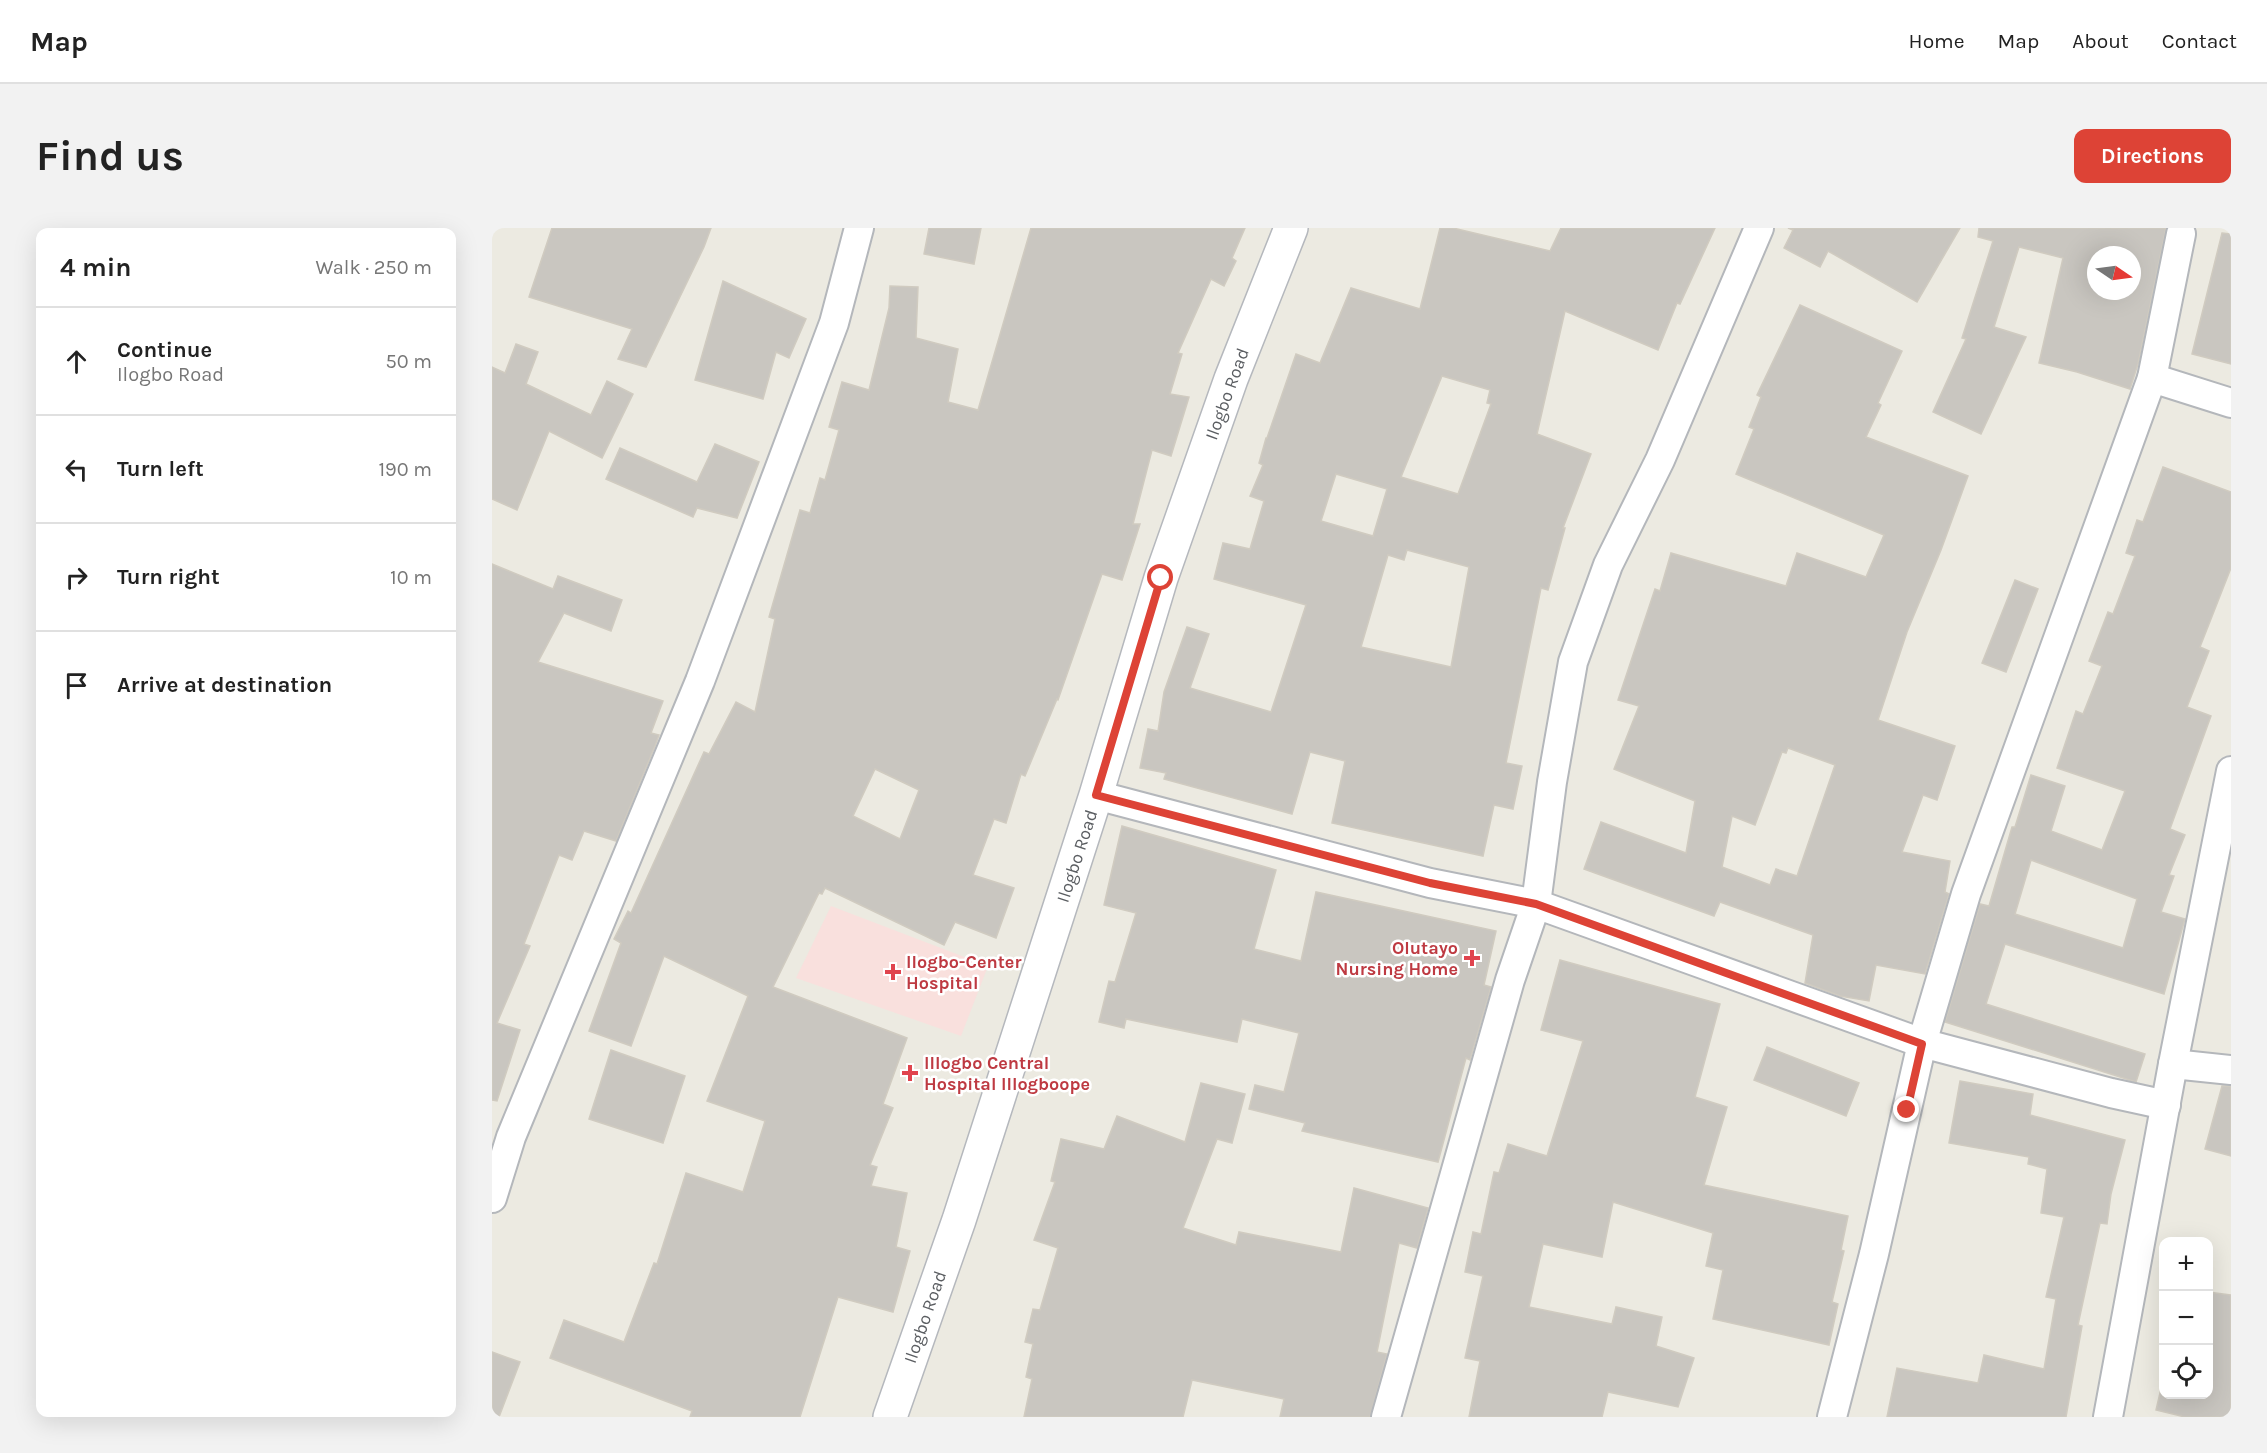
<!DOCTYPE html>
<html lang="en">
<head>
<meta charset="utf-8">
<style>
  :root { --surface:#fff; --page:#f2f2f2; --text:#222; --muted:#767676; --line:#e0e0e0; --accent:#dd4336 }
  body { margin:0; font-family:Karla,sans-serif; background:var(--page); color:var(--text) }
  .controls { position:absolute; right:18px; bottom:18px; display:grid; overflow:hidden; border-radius:12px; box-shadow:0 6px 24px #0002 }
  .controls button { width:54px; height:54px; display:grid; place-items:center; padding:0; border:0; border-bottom:2px solid var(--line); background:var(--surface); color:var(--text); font:30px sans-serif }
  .compass { position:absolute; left:1595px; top:18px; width:54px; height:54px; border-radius:50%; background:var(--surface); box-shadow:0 6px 24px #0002; rotate:103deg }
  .stop { position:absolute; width:18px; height:18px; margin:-14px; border:4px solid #dd4336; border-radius:50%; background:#fff }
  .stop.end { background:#dd4336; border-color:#fff; box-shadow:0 2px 6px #0008 }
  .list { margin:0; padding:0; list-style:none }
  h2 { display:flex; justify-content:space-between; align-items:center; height:78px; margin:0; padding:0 24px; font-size:26px }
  h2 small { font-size:20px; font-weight:400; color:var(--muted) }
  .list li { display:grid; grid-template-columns:39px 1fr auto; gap:18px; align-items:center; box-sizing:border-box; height:108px; padding:0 24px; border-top:2px solid var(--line) }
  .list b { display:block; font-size:22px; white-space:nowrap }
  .list p { margin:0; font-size:20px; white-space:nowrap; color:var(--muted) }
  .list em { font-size:20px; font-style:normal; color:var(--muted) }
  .icon { flex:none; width:33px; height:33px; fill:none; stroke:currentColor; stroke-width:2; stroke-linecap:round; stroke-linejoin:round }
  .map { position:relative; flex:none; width:1739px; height:1189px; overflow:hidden; border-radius:12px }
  header { display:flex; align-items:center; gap:36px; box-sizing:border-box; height:84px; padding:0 30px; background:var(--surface); border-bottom:2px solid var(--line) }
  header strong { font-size:28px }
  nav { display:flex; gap:33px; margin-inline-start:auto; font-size:21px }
  .intro { display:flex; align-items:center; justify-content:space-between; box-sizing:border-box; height:144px; padding:0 36px }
  h1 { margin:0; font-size:42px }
  .button { padding:15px 27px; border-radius:12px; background:var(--accent); color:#fff; font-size:21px; font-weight:700 }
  main { display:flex; gap:36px; padding:0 36px }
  aside { flex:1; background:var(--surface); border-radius:12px; box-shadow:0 6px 24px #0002 }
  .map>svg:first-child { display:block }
  .medical { fill:#f9e0dd }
  .building { fill:#c9c6c0; stroke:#d0cbc0; stroke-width:1.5; fill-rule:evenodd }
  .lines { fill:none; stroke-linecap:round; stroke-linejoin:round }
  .street-casing { stroke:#b4b7bb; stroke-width:32 }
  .secondary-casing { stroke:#b5b8bd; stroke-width:36 }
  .street { stroke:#fff; stroke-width:28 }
  .secondary { stroke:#fff; stroke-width:33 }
  .route { stroke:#dd4336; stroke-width:8 }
  .health-dot { fill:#e0444e; stroke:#fff; stroke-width:2 }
  .labels { text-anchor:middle; stroke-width:5; stroke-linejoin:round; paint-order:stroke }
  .street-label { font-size:18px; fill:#5a5d61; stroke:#fff }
  .health-label { font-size:18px; font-weight:bold; fill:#be3a42; stroke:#fff; text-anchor:start }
</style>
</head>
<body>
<header>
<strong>Map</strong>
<nav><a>Home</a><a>Map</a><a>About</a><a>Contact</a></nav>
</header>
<div class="intro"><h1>Find us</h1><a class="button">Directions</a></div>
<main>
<aside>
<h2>4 min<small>Walk · 250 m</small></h2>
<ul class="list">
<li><svg class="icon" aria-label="ahead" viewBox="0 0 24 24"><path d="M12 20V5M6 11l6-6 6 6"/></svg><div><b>Continue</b><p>Ilogbo Road</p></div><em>50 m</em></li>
<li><svg class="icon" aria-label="left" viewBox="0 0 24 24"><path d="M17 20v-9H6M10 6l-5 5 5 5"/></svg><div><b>Turn left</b></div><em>190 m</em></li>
<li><svg class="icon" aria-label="right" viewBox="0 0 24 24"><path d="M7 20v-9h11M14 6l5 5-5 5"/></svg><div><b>Turn right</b></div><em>10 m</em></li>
<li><svg class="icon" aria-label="arrive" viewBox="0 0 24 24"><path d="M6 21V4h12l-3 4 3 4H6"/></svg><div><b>Arrive at destination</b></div></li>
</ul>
</aside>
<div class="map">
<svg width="1739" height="1189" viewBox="0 0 1739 1189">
  <rect width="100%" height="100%" fill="#eceae1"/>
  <polygon class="medical" points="339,678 496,738 469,808 304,750"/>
  <g class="building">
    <polygon points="60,0 219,0 212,19 154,139 126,131 140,101 37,69"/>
    <polygon points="437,0 489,0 482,36 432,26"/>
    <path d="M539,0H753L740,30L744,33L732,58L719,51L686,125L690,126L678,166L697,169L679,228L660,222L641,296H648L630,352L610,346L566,472L565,471L533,548L529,546L514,595L502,591L481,647L522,660L504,710L463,694L452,717L333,660L330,666L327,665L281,759L415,810L391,876L401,880L378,937L385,939L379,958L415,965L404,1019L418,1023L401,1084L346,1069L308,1189H198L200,1183L58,1130L72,1092L132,1114L162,1035L165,1036L194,945L251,964L273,893L215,873L256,768L172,728L139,818L97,803L129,715L122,711L136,683L139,685L212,524L217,526L244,474L263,484L283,391L277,389L308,282L318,285L328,250L333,252L347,202L337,199L350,154L377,162L397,80L398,58L426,59L424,110L466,121L456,174L486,182ZM383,541L427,562L408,611L361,588Z"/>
    <path d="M948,0H961L1058,23L1069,0H1223L1188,76L1185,75L1166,122L1073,83L1045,206L1099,226L1071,300H1073L1056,362L1049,360L1014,535L1030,538L1021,581L1002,577L991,628L840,595L853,533L818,524L800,586L672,551L674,545L648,540L656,501L666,503L672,464L695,399L717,406L698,460L779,484L814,377L722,351L731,315L758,321L772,273L758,268L771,237L767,235L774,210H775L804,126L828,135L859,60L928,81ZM950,148L998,162L995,175L999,176L966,266L909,249ZM844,246L895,261L881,308L829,293ZM915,322L977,339L959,439L869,419L896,327L912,332Z"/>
    <polygon points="1296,0 1468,0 1425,74 1336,23 1328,39 1292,20 1301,2"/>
    <path d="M1487,0H1674L1646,136L1638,161L1585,144L1547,135L1571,30L1527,19L1502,99L1534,109L1489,206L1441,184L1474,111L1470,110L1501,13L1486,9ZM1604,27H1640V63H1604Z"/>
    <polygon points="1730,5 1739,6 1739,136 1700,126"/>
    <polygon points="231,53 314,91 297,130 284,124 271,171 203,152"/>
    <path d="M1308,77L1410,123L1386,175L1389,177L1374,209L1476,248L1449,322L1415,404L1386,492L1463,518L1445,572L1431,567L1410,624L1458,633L1453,664L1457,666L1433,746L1384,737L1377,773L1348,768L1313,755L1321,707L1228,674L1222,688L1092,641L1109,594L1194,625L1203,573L1122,541L1147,478L1126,472L1163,361L1168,363L1179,325L1294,358L1305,325L1374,349L1392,307L1244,246L1262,201L1257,199L1269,169L1265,167ZM1296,520L1343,537L1305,648L1284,641L1278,657L1230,639L1240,588L1263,597L1290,524L1294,525Z"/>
    <polygon points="24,116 46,124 34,156 99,187 115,153 141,166 110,230 57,203 25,282 0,271 0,139 13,145"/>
    <polygon points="223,216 267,234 245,290 205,280 201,289 114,251 128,220 205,254"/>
    <path d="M1671,239L1739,264V340L1708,419L1717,423L1695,479L1719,488L1678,601L1693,607L1677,647L1682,648L1669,684L1693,691L1672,766L1513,716L1494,776L1653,826L1644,854L1453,794L1488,676L1497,678L1520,599H1523L1539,547L1573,558L1559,603L1610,622L1633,563L1565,540L1584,483L1591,486L1610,438L1597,433L1616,384L1621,386L1643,328L1634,325L1645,292L1651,294ZM1539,632L1645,671L1631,720L1523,686Z"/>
    <polygon points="0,336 61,361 66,348 130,372 119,403 72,385 46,434 171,473 159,505 167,507 163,518 124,613 92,603 80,632 67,627 32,716 38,718 5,795 28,802 5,873 0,872"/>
    <polygon points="1523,352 1546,361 1514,444 1490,435"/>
    <polygon points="630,598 784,642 762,721 809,733 824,664 1004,703 992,757 999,759 978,832 974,830 946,934 810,903 813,895 757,881 763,857 792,864 807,805 750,791 745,814 634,791 632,800 607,794 617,753 623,754 644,685 612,677"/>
    <polygon points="1068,732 1228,776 1203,869 1235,879 1212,957 1356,988 1349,1022 1352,1023 1340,1074 1346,1076 1337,1117 1221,1091 1231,1042 1214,1038 1221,1005 1121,974 1110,1029 1051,1016 1037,1079 1120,1096 1124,1079 1170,1089 1164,1118 1202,1130 1186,1179 1116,1164 1110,1189 977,1189 988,1133 973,1130 991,1048 973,1044 981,1004 989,1006 1002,944 1007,945 1016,916 1055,928 1091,813 1049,802"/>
    <polygon points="1275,819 1367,855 1354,888 1262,852"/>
    <polygon points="119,822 193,848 171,915 97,891"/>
    <polygon points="1468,853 1541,866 1538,887 1633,912 1619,966 1615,996 1608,995 1586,1097 1590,1098 1574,1189 1395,1189 1405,1140 1486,1155 1492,1127 1552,1141 1564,1071 1554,1069 1572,989 1549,985 1555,941 1536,936 1537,929 1457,915"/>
    <polygon points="709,855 753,866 740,915 725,911 691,1000 744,1017 747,1004 849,1024 862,960 936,980 925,1020 907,1015 885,1124 895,1126 878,1189 788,1189 792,1171 700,1152 691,1189 532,1189 540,1151 534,1149 541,1116 533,1114 541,1081 548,1082 566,1020 542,1012 563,954 559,953 569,911 612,921 625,888 693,914"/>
    <polygon points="1730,858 1739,858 1739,928 1713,921"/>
    <polygon points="1716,1064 1739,1067 1739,1189 1693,1189 1664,1182 1671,1152 1671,1167 1716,1167"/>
    <polygon points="0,1124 28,1134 7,1189 0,1189"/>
  </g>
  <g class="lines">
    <defs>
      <g id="street">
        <polyline points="1660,150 1739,175"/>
        <polyline points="604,567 938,655 1044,676 1430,815 1619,865 1674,877"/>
        <polyline points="1681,836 1739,842"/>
        <polyline points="0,970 19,909 208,453 342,95 367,0"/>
        <polyline points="894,1189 1018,752 1044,676 1060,554 1081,434 1116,337 1168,232 1267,0"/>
        <polyline points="1340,1189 1382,1026 1430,815 1474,666 1660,150 1689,6"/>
        <polyline points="1616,1189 1681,836 1739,543"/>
      </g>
      <polyline id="secondary" points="398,1189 467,992 604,567 669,350 739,151 799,0"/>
    </defs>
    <use href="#street" class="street-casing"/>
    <use href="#secondary" class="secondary-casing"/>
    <use href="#street" class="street"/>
    <use href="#secondary" class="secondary"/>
  </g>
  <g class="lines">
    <polyline class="route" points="669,350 604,567 938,655 1044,676 1430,816 1415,882"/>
  </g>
  <g class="health-dot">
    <path d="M977 721h6v6h6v6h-6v6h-6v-6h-6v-6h6z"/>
    <path d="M398 735h6v6h6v6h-6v6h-6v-6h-6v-6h6z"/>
    <path d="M415 836h6v6h6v6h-6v6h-6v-6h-6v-6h6z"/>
  </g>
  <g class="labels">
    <g class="street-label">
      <text transform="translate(735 166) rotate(-70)" y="6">Ilogbo Road</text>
      <text transform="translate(585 628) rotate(-72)" y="6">Ilogbo Road</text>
      <text transform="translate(433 1089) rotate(-71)" y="6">Ilogbo Road</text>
    </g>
    <g class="health-label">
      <text x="966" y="726" text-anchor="end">Olutayo<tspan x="966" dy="21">Nursing Home</tspan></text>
      <text x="414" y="740">Ilogbo-Center<tspan x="414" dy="21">Hospital</tspan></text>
      <text x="432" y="841">Illogbo Central<tspan x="432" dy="21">Hospital Illogboope</tspan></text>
    </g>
  </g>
</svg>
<div class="controls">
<button>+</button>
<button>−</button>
<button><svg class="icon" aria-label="locate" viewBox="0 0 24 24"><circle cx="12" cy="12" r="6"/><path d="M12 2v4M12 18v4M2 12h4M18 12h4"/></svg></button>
</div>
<svg class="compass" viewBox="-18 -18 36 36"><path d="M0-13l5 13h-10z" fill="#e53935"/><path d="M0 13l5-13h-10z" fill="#767676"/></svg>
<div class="stop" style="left:669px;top:350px"></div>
<div class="stop end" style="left:1415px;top:882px"></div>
</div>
</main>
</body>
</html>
